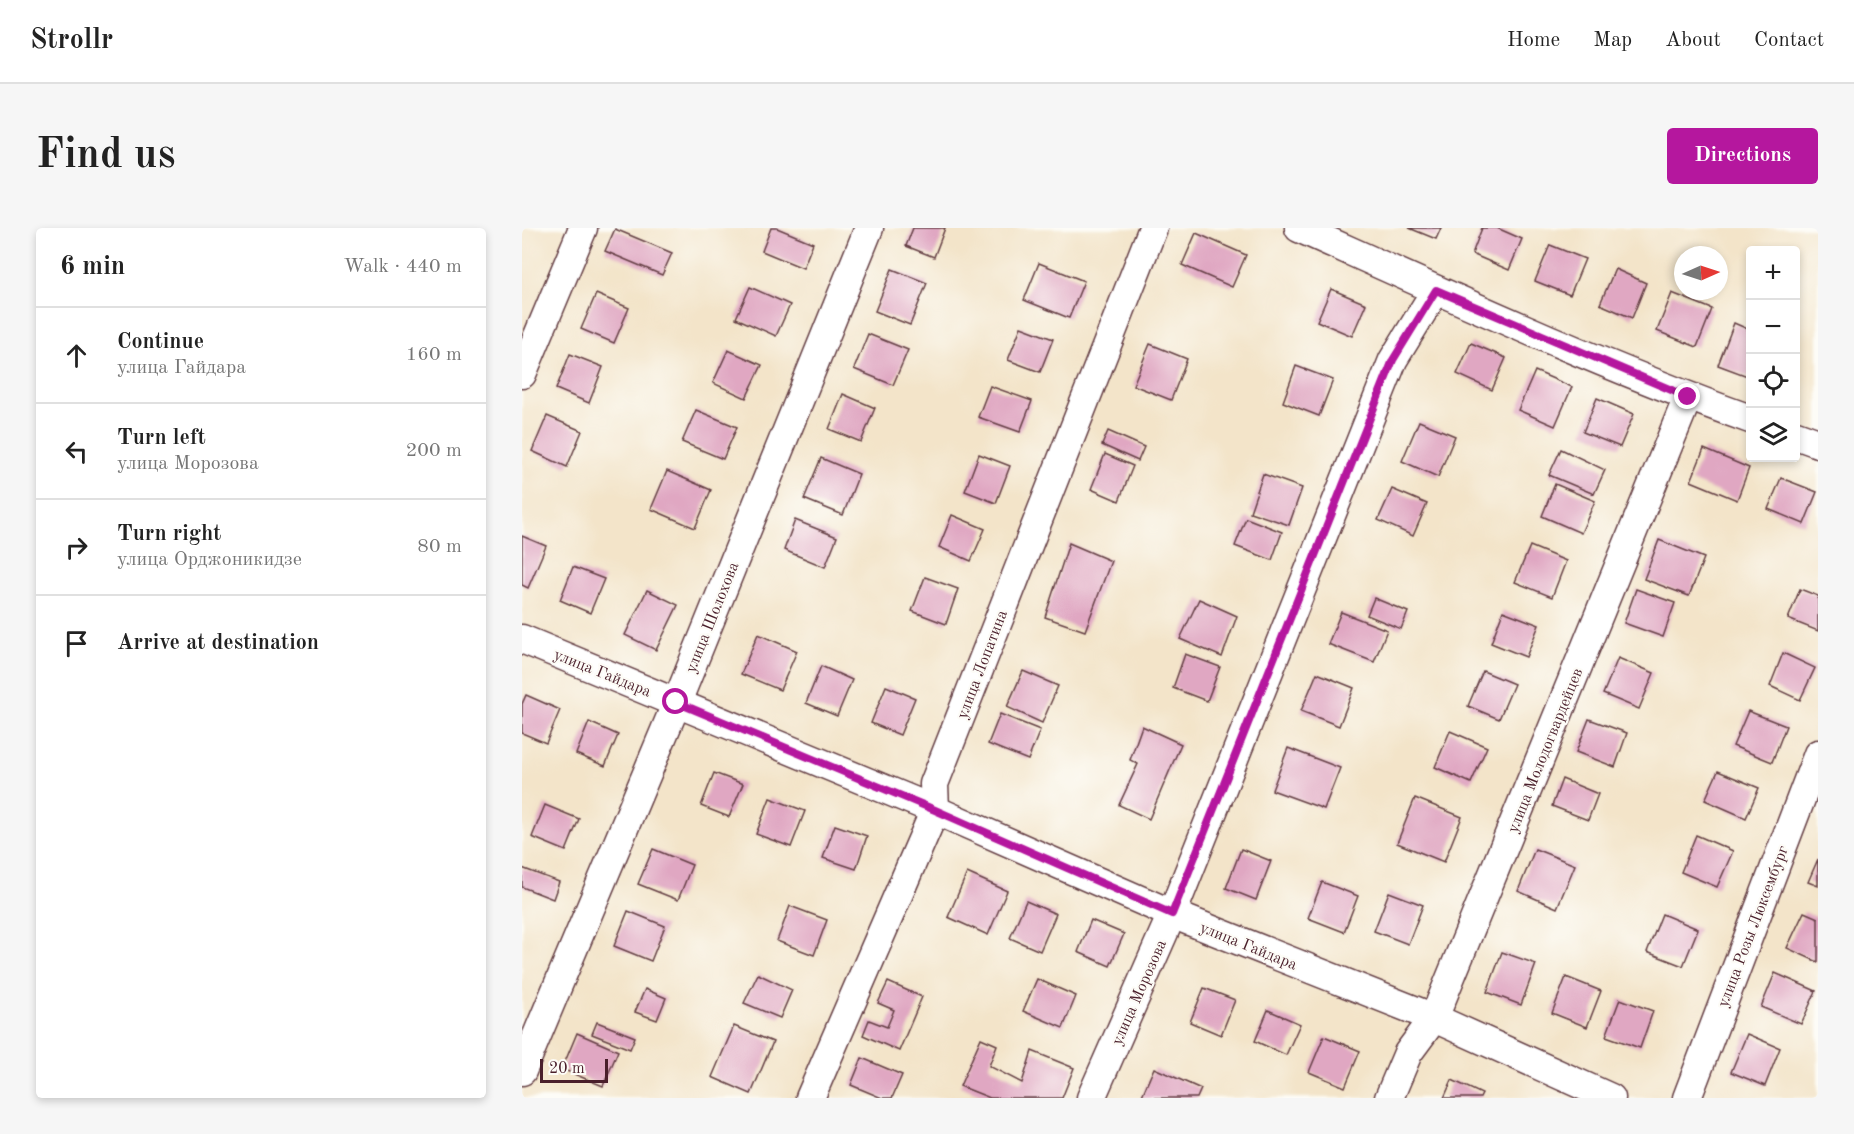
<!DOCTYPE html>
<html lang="en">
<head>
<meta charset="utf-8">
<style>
  :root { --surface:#fff; --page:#f6f6f6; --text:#222; --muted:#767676; --line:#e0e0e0; --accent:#b5179e }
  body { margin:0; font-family:"Old Standard TT",serif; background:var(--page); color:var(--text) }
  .controls { position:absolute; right:18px; top:18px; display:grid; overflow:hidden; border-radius:6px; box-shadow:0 3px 9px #0003 }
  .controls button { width:54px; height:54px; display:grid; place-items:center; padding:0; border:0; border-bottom:2px solid var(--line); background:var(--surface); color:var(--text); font:30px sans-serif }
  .compass { position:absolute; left:1152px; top:18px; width:54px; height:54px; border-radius:50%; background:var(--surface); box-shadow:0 3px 9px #0003; rotate:87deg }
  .scale { position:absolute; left:18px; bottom:15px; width:68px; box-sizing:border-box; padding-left:6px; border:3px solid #4a1f2b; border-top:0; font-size:16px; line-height:21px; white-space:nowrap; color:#4a1f2b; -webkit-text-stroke:4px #fdfcf7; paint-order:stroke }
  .stop { position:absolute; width:18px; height:18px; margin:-14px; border:4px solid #b5179e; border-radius:50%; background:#fff }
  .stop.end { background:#b5179e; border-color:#fff; box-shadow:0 2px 6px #0008 }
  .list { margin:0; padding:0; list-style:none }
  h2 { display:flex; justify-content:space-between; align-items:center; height:78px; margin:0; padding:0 24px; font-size:26px }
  h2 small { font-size:20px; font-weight:400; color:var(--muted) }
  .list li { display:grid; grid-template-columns:39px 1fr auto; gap:18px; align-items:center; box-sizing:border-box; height:96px; padding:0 24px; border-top:2px solid var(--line) }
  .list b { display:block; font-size:22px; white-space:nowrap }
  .list p { margin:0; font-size:20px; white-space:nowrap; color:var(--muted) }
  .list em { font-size:20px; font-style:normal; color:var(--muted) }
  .icon { flex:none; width:33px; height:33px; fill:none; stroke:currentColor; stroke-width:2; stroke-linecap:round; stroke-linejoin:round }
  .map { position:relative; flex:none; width:1296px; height:870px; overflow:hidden; border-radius:6px }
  header { display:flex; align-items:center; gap:36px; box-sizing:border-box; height:84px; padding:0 30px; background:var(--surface); border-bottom:2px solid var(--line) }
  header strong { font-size:28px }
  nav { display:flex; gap:33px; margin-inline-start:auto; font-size:21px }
  .intro { display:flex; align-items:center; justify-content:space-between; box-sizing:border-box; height:144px; padding:0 36px }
  h1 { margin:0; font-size:42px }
  .button { padding:15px 27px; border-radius:6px; background:var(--accent); color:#fff; font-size:21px; font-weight:700 }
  main { display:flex; gap:36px; padding:0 36px }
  aside { flex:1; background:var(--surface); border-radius:6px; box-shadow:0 3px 9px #0003 }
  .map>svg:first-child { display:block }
  .building { fill:#e0a7c2 }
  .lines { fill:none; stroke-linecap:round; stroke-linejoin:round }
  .minor-casing { stroke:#633d43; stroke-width:31 }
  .minor { stroke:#fff; stroke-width:28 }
  .route { stroke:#b5179e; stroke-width:8 }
  .labels { text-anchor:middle; stroke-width:4.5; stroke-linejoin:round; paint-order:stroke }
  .street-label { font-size:16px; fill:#4a1f2b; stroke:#fdfcf7 }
</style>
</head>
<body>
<header>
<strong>Strollr</strong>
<nav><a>Home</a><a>Map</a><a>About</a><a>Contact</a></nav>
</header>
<div class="intro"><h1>Find us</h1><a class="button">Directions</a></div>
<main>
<aside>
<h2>6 min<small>Walk · 440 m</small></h2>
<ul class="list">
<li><svg class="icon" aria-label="ahead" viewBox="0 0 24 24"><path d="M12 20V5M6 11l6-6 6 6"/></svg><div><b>Continue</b><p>улица Гайдара</p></div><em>160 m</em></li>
<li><svg class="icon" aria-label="left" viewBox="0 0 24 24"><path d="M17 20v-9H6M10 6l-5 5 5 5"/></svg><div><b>Turn left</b><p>улица Морозова</p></div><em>200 m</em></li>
<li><svg class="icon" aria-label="right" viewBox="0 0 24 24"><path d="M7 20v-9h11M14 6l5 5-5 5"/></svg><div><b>Turn right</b><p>улица Орджоникидзе</p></div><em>80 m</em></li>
<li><svg class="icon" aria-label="arrive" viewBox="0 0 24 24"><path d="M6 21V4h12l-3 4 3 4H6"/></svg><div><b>Arrive at destination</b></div></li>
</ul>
</aside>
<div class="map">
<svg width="1296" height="870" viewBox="0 0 1296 870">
  <rect width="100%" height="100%" fill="#fdfcf7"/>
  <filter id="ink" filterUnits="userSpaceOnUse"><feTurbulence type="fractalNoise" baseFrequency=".0167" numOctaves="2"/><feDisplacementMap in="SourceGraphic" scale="12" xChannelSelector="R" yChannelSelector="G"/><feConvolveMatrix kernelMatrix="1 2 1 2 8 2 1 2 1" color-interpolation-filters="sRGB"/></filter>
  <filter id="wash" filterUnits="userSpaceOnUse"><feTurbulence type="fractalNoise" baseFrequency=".008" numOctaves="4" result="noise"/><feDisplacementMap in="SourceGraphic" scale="24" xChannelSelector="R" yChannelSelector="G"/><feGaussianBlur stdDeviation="1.35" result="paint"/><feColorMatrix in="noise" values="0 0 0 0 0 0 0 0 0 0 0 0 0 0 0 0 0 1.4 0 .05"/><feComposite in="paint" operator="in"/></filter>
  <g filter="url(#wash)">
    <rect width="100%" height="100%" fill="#f3e4c9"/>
    <g id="blocks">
      <g class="building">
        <polygon points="249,0 255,0 291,15 281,40 240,23"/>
        <polygon points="391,0 423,0 412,29 384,18"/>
        <polygon points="887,0 919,0 914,11"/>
        <polygon points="960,0 975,0 1000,11 987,42 950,26"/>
        <polygon points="93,1 150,25 140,47 83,23"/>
        <polygon points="674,5 724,27 710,59 660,37"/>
        <polygon points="1028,17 1063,31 1048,67 1013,53"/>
        <polygon points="517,35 562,53 547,90 502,72"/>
        <polygon points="370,41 405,55 388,97 353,83"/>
        <polygon points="1093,41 1124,55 1110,90 1078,76"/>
        <polygon points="228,59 268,77 254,108 214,90"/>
        <polygon points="809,61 844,76 830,108 795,93"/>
        <polygon points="1150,65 1190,81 1175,119 1135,103"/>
        <polygon points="74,66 107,80 92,115 59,101"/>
        <polygon points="1212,95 1228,102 1228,149 1196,137"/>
        <polygon points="499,99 531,111 518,144 486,132"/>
        <polygon points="346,106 386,122 371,157 332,141"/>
        <polygon points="949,115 984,130 970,162 935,146"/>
        <polygon points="628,116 665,131 649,172 611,157"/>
        <polygon points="206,122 240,137 224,170 191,155"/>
        <polygon points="48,126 81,139 67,175 34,161"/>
        <polygon points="774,138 811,152 797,188 761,174"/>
        <polygon points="1013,143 1050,159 1033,198 996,182"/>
        <polygon points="468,158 510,173 498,204 456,189"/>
        <polygon points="321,166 353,180 339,214 307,201"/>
        <polygon points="1075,170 1112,186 1098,219 1061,204"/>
        <polygon points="174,182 215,199 201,231 160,214"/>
        <polygon points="25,188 60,203 45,239 10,223"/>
        <polygon points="897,193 933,208 916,249 880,233"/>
        <polygon points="586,203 622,219 616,233 580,217"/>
        <polygon points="1039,221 1083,242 1072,266 1027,247"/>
        <polygon points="1182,221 1227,240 1215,272 1169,253"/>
        <polygon points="457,226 488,238 474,275 443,263"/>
        <polygon points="583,226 611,238 597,273 569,261"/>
        <polygon points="299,230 337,246 321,287 282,271"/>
        <polygon points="145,243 189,262 173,300 129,281"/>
        <polygon points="741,246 780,260 767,297 728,284"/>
        <polygon points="1259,250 1295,264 1282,296 1246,281"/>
        <polygon points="1033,256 1073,273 1059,305 1020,288"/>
        <polygon points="870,261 905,276 891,308 856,292"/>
        <polygon points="430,287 463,301 449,333 417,319"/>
        <polygon points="724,290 760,304 750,332 713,318"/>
        <polygon points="273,292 315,309 303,339 262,322"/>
        <polygon points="0,308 24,318 6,360 0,357"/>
        <polygon points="1137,312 1182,330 1167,368 1122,351"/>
        <polygon points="547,315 589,333 563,403 523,389"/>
        <polygon points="1008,318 1044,333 1030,369 993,354"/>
        <polygon points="51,339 82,351 68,385 38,372"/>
        <polygon points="403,349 436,361 424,396 390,383"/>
        <polygon points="1114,361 1153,375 1141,409 1102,395"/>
        <polygon points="1278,361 1296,368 1296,403 1266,391"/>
        <polygon points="125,362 156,377 134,422 103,407"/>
        <polygon points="852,370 886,384 879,401 845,387"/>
        <polygon points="677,371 715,388 700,429 658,411"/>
        <polygon points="981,383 1017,397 1004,429 969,415"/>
        <polygon points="819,384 865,402 852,434 806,416"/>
        <polygon points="236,406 275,423 258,462 219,446"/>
        <polygon points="1261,425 1293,440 1278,472 1248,458"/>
        <polygon points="663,426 698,439 685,473 651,460"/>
        <polygon points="1096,430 1132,445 1117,481 1081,466"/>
        <polygon points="299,438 330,452 315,488 284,475"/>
        <polygon points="501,443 536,458 520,495 485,479"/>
        <polygon points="961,443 992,456 977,491 946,478"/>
        <polygon points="795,445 832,460 817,498 779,483"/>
        <polygon points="364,458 393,470 378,507 349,495"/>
        <polygon points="4,467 38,482 24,515 0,505 0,476"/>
        <polygon points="1226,483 1264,498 1250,534 1211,518"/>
        <polygon points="478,486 518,502 506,532 466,516"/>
        <polygon points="1067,491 1105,505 1093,539 1054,524"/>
        <polygon points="67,494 96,507 83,538 54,526"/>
        <polygon points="620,498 659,516 627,591 597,577 616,536 608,532"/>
        <polygon points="928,503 965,519 949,555 913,539"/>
        <polygon points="766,520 818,540 802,581 750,562"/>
        <polygon points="1196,543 1237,560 1224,590 1183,572"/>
        <polygon points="192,545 221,556 207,589 179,578"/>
        <polygon points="1040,551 1076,566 1066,592 1030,578"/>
        <polygon points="248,570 283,583 269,619 234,606"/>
        <polygon points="893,570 940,589 922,634 875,615"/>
        <polygon points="23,577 57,591 44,623 10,609"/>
        <polygon points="313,597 345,608 334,641 301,630"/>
        <polygon points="1174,607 1211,623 1195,659 1159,644"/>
        <polygon points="131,621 170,637 156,672 116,656"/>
        <polygon points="719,621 749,633 734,672 704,660"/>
        <polygon points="1013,621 1053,637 1035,680 996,663"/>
        <polygon points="1296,631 1296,658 1286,654"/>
        <polygon points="0,640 37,654 31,671 0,659"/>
        <polygon points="445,645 485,663 466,707 426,689"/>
        <polygon points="800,654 836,668 822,704 786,690"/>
        <polygon points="867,664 901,677 886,716 852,703"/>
        <polygon points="504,673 534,686 518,723 488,710"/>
        <polygon points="268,678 305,692 292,727 255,713"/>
        <polygon points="106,683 143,698 129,733 92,718"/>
        <polygon points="1282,684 1296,690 1296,734 1265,720"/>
        <polygon points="1140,686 1176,701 1161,738 1125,724"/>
        <polygon points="569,692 602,706 588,738 556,724"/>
        <polygon points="980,724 1014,736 999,777 965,764"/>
        <polygon points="1253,745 1294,763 1279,796 1239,779"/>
        <polygon points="236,746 270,762 258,790 222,775"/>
        <polygon points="1044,749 1079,763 1065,799 1030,785"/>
        <polygon points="515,751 554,768 541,800 501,783"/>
        <polygon points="366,754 400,769 377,823 341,807 347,792 365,799 372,782 356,775"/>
        <polygon points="682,760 713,772 699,807 668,794"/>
        <polygon points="123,761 144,770 135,792 113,784"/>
        <polygon points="1098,771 1131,783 1118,820 1084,808"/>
        <polygon points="746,782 778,796 764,827 733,813"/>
        <polygon points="75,794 113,809 108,821 70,806"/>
        <polygon points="212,798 251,814 229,866 190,849"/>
        <polygon points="55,805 96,823 81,858 40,841"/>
        <polygon points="1225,806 1258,820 1243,858 1209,844"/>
        <polygon points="802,808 838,823 823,859 787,844"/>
        <polygon points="459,810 475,817 467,838 500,855 510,823 552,840 540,870 468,870 438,858"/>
        <polygon points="340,830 380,847 370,870 360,870 329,857"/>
        <polygon points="632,840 679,861 675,870 619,870"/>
        <polygon points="930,852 960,866 958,870 922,870"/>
      </g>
    </g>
  </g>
  <g filter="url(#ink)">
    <use href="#blocks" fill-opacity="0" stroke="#633d43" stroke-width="1.5"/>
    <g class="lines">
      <defs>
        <g id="minor">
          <path d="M777,0C926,67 1075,136 1228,191"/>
          <polyline points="0,146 61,0"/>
          <polyline points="1274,207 1296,215"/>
          <polyline points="0,411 413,582 650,686 912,790 1089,870"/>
          <polyline points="0,843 155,474 347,0"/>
          <polyline points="288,870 413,582 412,556 631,0"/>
          <polyline points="569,870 650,686 871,132 914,62"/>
          <polyline points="867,870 886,825 912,790 1166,169"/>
          <polyline points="1165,870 1296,526"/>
        </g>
      </defs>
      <use href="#minor" class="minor-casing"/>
      <use href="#minor" class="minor"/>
    </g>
  </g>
  <g class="lines" filter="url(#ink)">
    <polyline class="route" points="154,474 413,582 650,686 871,132 914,62 1166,169"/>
  </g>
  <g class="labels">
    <g class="street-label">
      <text transform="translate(189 389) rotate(-68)" y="6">улица Шолохова</text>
      <text transform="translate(459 436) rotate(-69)" y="6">улица Лопатина</text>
      <text transform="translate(81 444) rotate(22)" y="6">улица Гайдара</text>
      <text transform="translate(1022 522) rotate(-68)" y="6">улица Молодогвардейцев</text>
      <text transform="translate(1230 698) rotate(-69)" y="6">улица Розы Люксембург</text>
      <text transform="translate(727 717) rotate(22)" y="6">улица Гайдара</text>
      <text transform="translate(616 764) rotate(-66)" y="6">улица Морозова</text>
    </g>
  </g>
</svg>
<div class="controls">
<button>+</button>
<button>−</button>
<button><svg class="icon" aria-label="locate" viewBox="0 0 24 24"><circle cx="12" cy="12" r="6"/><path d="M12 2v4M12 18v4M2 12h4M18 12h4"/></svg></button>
<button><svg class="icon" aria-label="layers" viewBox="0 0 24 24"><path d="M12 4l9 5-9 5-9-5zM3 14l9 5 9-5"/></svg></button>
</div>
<svg class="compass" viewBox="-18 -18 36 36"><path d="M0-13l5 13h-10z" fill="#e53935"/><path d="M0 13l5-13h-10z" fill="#767676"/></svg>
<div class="scale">20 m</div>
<div class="stop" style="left:154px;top:474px"></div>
<div class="stop end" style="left:1166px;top:169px"></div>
</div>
</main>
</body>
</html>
